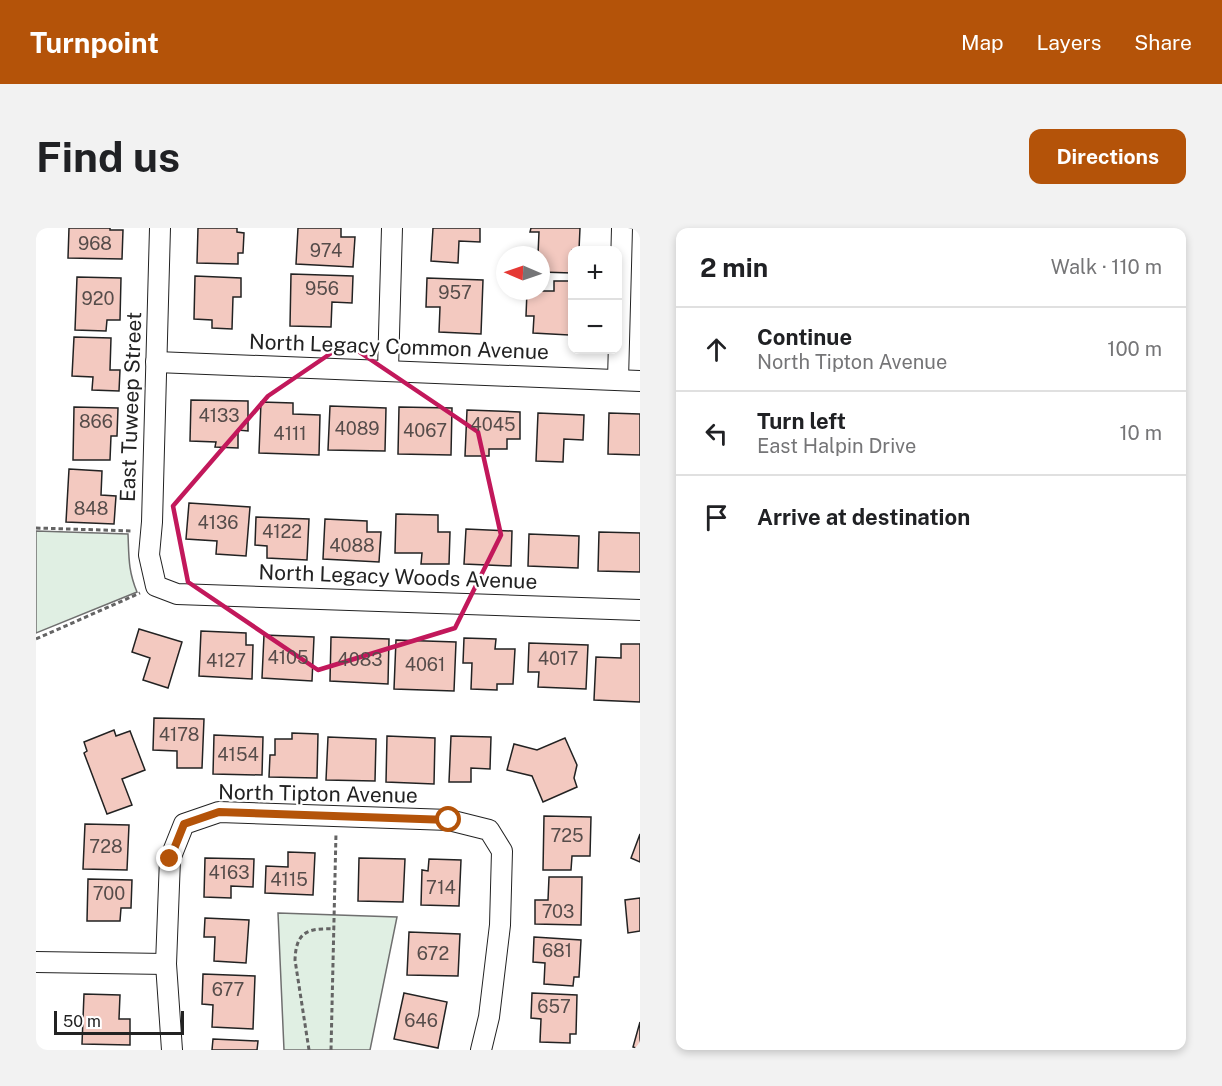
<!DOCTYPE html>
<html lang="en">
<head>
<meta charset="utf-8">
<style>
  :root { --surface:#fff; --page:#f2f2f2; --text:#202124; --muted:#757577; --line:#e0e0e0; --accent:#b45309 }
  body { margin:0; font-family:"Public Sans",sans-serif; background:var(--page); color:var(--text) }
  .controls { position:absolute; right:18px; top:18px; display:grid; overflow:hidden; border-radius:12px; box-shadow:0 3px 9px #0003 }
  .controls button { width:54px; height:54px; display:grid; place-items:center; padding:0; border:0; border-bottom:2px solid var(--line); background:var(--surface); color:var(--text); font:30px sans-serif }
  .compass { position:absolute; left:460px; top:18px; width:54px; height:54px; border-radius:50%; background:var(--surface); box-shadow:0 3px 9px #0003; rotate:272deg }
  .scale { position:absolute; left:18px; bottom:15px; width:130px; box-sizing:border-box; padding-left:6px; border:3px solid #222; border-top:0; font-size:16px; line-height:21px; white-space:nowrap; color:#222; -webkit-text-stroke:4px #fff; paint-order:stroke }
  .stop { position:absolute; width:18px; height:18px; margin:-14px; border:4px solid #b45309; border-radius:50%; background:#fff }
  .stop.end { background:#b45309; border-color:#fff; box-shadow:0 2px 6px #0008 }
  .list { margin:0; padding:0; list-style:none }
  h2 { display:flex; justify-content:space-between; align-items:center; height:78px; margin:0; padding:0 24px; font-size:26px }
  h2 small { font-size:20px; font-weight:400; color:var(--muted) }
  .list li { display:grid; grid-template-columns:39px 1fr auto; gap:18px; align-items:center; box-sizing:border-box; height:84px; padding:0 24px; border-top:2px solid var(--line) }
  .list b { display:block; font-size:22px; white-space:nowrap }
  .list p { margin:0; font-size:20px; white-space:nowrap; color:var(--muted) }
  .list em { font-size:20px; font-style:normal; color:var(--muted) }
  .icon { flex:none; width:33px; height:33px; fill:none; stroke:currentColor; stroke-width:2; stroke-linecap:round; stroke-linejoin:round }
  .map { position:relative; flex:none; width:604px; height:822px; overflow:hidden; border-radius:12px }
  header { display:flex; align-items:center; gap:36px; box-sizing:border-box; height:84px; padding:0 30px; background:var(--accent); color:#fff }
  header strong { font-size:28px }
  nav { display:flex; gap:33px; margin-inline-start:auto; font-size:21px }
  .intro { display:flex; align-items:center; justify-content:space-between; box-sizing:border-box; height:144px; padding:0 36px }
  h1 { margin:0; font-size:42px }
  .button { padding:15px 27px; border-radius:12px; background:var(--accent); color:#fff; font-size:21px; font-weight:700 }
  main { display:flex; gap:36px; padding:0 36px }
  aside { flex:1; background:var(--surface); border-radius:12px; box-shadow:0 3px 9px #0003 }
  .map>svg:first-child { display:block }
  .green { fill:#e0efe3; stroke:#6f6f6f; stroke-width:1.5 }
  .building { fill:#f3c9c0; stroke:#222; stroke-width:1.5 }
  .lines { fill:none; stroke-linecap:round; stroke-linejoin:round }
  .minor-casing { stroke:#222; stroke-width:22 }
  .path { stroke:#646464; stroke-width:3; stroke-dasharray:4.5 3; stroke-linecap:butt }
  .minor { stroke:#fff; stroke-width:20 }
  .route { stroke:#b45309; stroke-width:8 }
  .marked { fill:none; stroke:#c2185b; stroke-width:4.5; stroke-linejoin:round }
  .labels { text-anchor:middle; stroke-width:4.5; stroke-linejoin:round; paint-order:stroke }
  .number-label { font-size:18px; fill:#564c4a }
  .street-label { font-size:21px; fill:#222; stroke:#fff }
</style>
</head>
<body>
<header>
<strong>Turnpoint</strong>
<nav><a>Map</a><a>Layers</a><a>Share</a></nav>
</header>
<div class="intro"><h1>Find us</h1><a class="button">Directions</a></div>
<main>
<div class="map">
<svg width="604" height="822" viewBox="0 0 604 822">
  <rect width="100%" height="100%" fill="#fff"/>
  <g class="green">
    <path d="M0,303L92,306C93,329 92,342 101,364L0,405Z"/>
    <polygon points="242,685 361,689 334,822 248,822"/>
  </g>
  <g class="building">
    <polygon points="33,0 74,0 74,2 87,2 86,31 32,30"/>
    <polygon points="162,0 201,0 201,4 208,5 207,25 202,25 202,36 161,35"/>
    <polygon points="262,0 305,0 305,9 319,9 317,39 260,36"/>
    <polygon points="397,0 444,0 444,14 423,13 422,35 395,33"/>
    <polygon points="495,0 544,0 543,22 536,22 536,45 505,44 505,27 502,27 503,4 494,4"/>
    <polygon points="255,46 317,48 316,75 296,74 295,99 254,98"/>
    <polygon points="159,48 205,50 205,69 197,69 196,101 176,100 176,92 158,91"/>
    <polygon points="41,49 85,50 84,92 71,92 70,103 39,102"/>
    <polygon points="391,50 447,52 445,106 403,104 404,79 390,79"/>
    <polygon points="518,53 536,53 536,86 534,86 533,107 497,105 498,88 490,88 491,63 518,63"/>
    <polygon points="38,109 75,110 74,142 84,142 83,163 56,162 57,149 36,148"/>
    <polygon points="155,172 212,173 212,203 202,202 202,220 179,219 180,214 154,213"/>
    <polygon points="225,174 257,175 257,186 284,187 283,227 223,225"/>
    <polygon points="294,178 350,180 349,223 292,222"/>
    <polygon points="38,179 82,180 81,208 75,208 74,232 37,232"/>
    <polygon points="363,179 416,180 415,227 362,226"/>
    <polygon points="431,182 484,184 484,211 471,211 471,221 453,221 453,228 429,228"/>
    <polygon points="502,185 548,187 547,212 528,211 527,234 500,233"/>
    <polygon points="573,185 604,186 604,227 572,226"/>
    <polygon points="33,241 66,243 65,267 80,268 78,296 30,294"/>
    <polygon points="153,275 214,279 210,328 180,326 181,313 150,311"/>
    <polygon points="360,286 402,287 402,304 414,304 413,336 385,336 386,325 359,325"/>
    <polygon points="220,289 273,291 271,332 231,330 231,318 219,317"/>
    <polygon points="289,291 331,293 331,304 345,304 343,334 287,331"/>
    <polygon points="430,301 476,303 475,338 428,336"/>
    <polygon points="563,304 604,305 604,344 562,343"/>
    <polygon points="493,306 543,308 542,340 492,338"/>
    <polygon points="103,401 146,414 132,460 107,452 114,430 96,424"/>
    <polygon points="165,403 210,405 210,417 217,417 216,451 163,448"/>
    <polygon points="228,407 278,409 276,453 226,450"/>
    <polygon points="295,409 353,411 352,456 294,453"/>
    <polygon points="428,410 460,411 459,421 479,421 477,456 461,456 461,462 435,461 436,435 427,435"/>
    <polygon points="360,412 420,414 418,463 358,461"/>
    <polygon points="493,415 552,417 550,461 502,459 503,444 492,444"/>
    <polygon points="585,416 604,416 604,474 558,472 560,429 585,430"/>
    <polygon points="118,490 168,491 166,540 141,540 141,523 117,522"/>
    <polygon points="78,502 80,508 94,503 109,542 86,551 96,577 71,586 48,525 51,523 48,514"/>
    <polygon points="256,505 282,506 281,550 233,549 234,527 239,527 239,511 256,511"/>
    <polygon points="178,507 227,509 226,547 177,546"/>
    <polygon points="351,508 399,510 398,556 350,554"/>
    <polygon points="415,508 455,509 454,541 435,540 435,554 413,554"/>
    <polygon points="292,509 340,511 339,553 290,552"/>
    <polygon points="529,510 541,537 538,550 541,559 507,574 496,548 471,542 478,516 501,522"/>
    <polygon points="508,588 555,589 554,628 536,628 535,642 507,642"/>
    <polygon points="49,596 93,597 91,642 47,641"/>
    <polygon points="604,606 604,634 595,630"/>
    <polygon points="252,624 279,625 277,667 229,665 230,638 252,639"/>
    <polygon points="169,630 218,631 217,659 195,658 195,670 168,669"/>
    <polygon points="323,630 369,631 367,674 322,673"/>
    <polygon points="393,631 425,632 423,678 385,677 386,642 392,643"/>
    <polygon points="513,649 546,649 545,697 499,696 499,672 512,672"/>
    <polygon points="52,651 96,652 95,680 85,680 84,693 51,693"/>
    <polygon points="604,670 604,703 592,705 589,672"/>
    <polygon points="169,690 213,692 210,735 178,733 179,709 168,709"/>
    <polygon points="373,704 424,706 422,748 371,747"/>
    <polygon points="498,709 545,712 543,749 538,749 537,758 508,756 509,735 497,734"/>
    <polygon points="167,746 219,748 217,801 176,799 177,777 166,776"/>
    <polygon points="368,765 411,774 402,820 358,811"/>
    <polygon points="496,765 541,767 540,806 534,806 534,815 504,814 505,791 495,790"/>
    <polygon points="48,766 84,767 83,791 94,791 94,817 46,816"/>
    <polygon points="604,794 604,821 597,819"/>
    <polygon points="177,811 222,813 221,822 176,822"/>
  </g>
  <g class="lines">
    <defs>
      <g id="minor">
        <polyline points="124,0 116,294 113,327 120,358 141,366 604,382"/>
        <polyline points="120,134 604,153"/>
        <polyline points="352,142 356,0"/>
        <polyline points="582,152 586,0"/>
        <polyline points="0,734 130,736"/>
        <polyline points="136,822 130,736 134,631 148,596 183,584 413,592 453,602 466,623 464,697 453,789 445,822"/>
      </g>
    </defs>
    <use href="#minor" class="minor-casing"/>
    <g class="path">
      <polyline points="0,300 97,303"/>
      <polyline points="0,411 104,365"/>
      <path d="M273,822L259,732C260,703 272,700 299,701"/>
      <polyline points="295,822 300,605"/>
    </g>
    <use href="#minor" class="minor"/>
  </g>
  <g class="lines">
    <polyline class="route" points="134,631 148,596 183,584 413,592"/>
  </g>
  <path class="marked" d="M310,115L442,204L465,307L419,400L282,442L152,354L137,278L232,168Z"/>
  <g class="labels">
    <g class="number-label">
      <text x="59" y="22">968</text>
      <text x="290" y="29">974</text>
      <text x="286" y="67">956</text>
      <text x="419" y="71">957</text>
      <text x="62" y="77">920</text>
      <text x="183" y="194">4133</text>
      <text x="60" y="200">866</text>
      <text x="457" y="203">4045</text>
      <text x="321" y="207">4089</text>
      <text x="389" y="209">4067</text>
      <text x="254" y="212">4111</text>
      <text x="55" y="287">848</text>
      <text x="182" y="301">4136</text>
      <text x="246" y="310">4122</text>
      <text x="316" y="324">4088</text>
      <text x="252" y="436">4105</text>
      <text x="522" y="437">4017</text>
      <text x="324" y="438">4083</text>
      <text x="190" y="439">4127</text>
      <text x="389" y="443">4061</text>
      <text x="143" y="513">4178</text>
      <text x="202" y="533">4154</text>
      <text x="531" y="614">725</text>
      <text x="70" y="625">728</text>
      <text x="193" y="651">4163</text>
      <text x="253" y="658">4115</text>
      <text x="405" y="666">714</text>
      <text x="73" y="672">700</text>
      <text x="522" y="690">703</text>
      <text x="521" y="729">681</text>
      <text x="397" y="732">672</text>
      <text x="192" y="768">677</text>
      <text x="518" y="785">657</text>
      <text x="385" y="799">646</text>
    </g>
    <g class="street-label">
      <text transform="translate(363 119) rotate(2)" y="7">North Legacy Common Avenue</text>
      <text transform="translate(95 179) rotate(-88)" y="7">East Tuweep Street</text>
      <text transform="translate(362 349) rotate(2)" y="7">North Legacy Woods Avenue</text>
      <text transform="translate(282 566) rotate(1)" y="7">North Tipton Avenue</text>
    </g>
  </g>
</svg>
<div class="controls">
<button>+</button>
<button>−</button>
</div>
<svg class="compass" viewBox="-18 -18 36 36"><path d="M0-13l5 13h-10z" fill="#e53935"/><path d="M0 13l5-13h-10z" fill="#757577"/></svg>
<div class="scale">50 m</div>
<div class="stop" style="left:413px;top:592px"></div>
<div class="stop end" style="left:134px;top:631px"></div>
</div>
<aside>
<h2>2 min<small>Walk · 110 m</small></h2>
<ul class="list">
<li><svg class="icon" aria-label="ahead" viewBox="0 0 24 24"><path d="M12 20V5M6 11l6-6 6 6"/></svg><div><b>Continue</b><p>North Tipton Avenue</p></div><em>100 m</em></li>
<li><svg class="icon" aria-label="left" viewBox="0 0 24 24"><path d="M17 20v-9H6M10 6l-5 5 5 5"/></svg><div><b>Turn left</b><p>East Halpin Drive</p></div><em>10 m</em></li>
<li><svg class="icon" aria-label="arrive" viewBox="0 0 24 24"><path d="M6 21V4h12l-3 4 3 4H6"/></svg><div><b>Arrive at destination</b></div></li>
</ul>
</aside>
</main>
</body>
</html>
